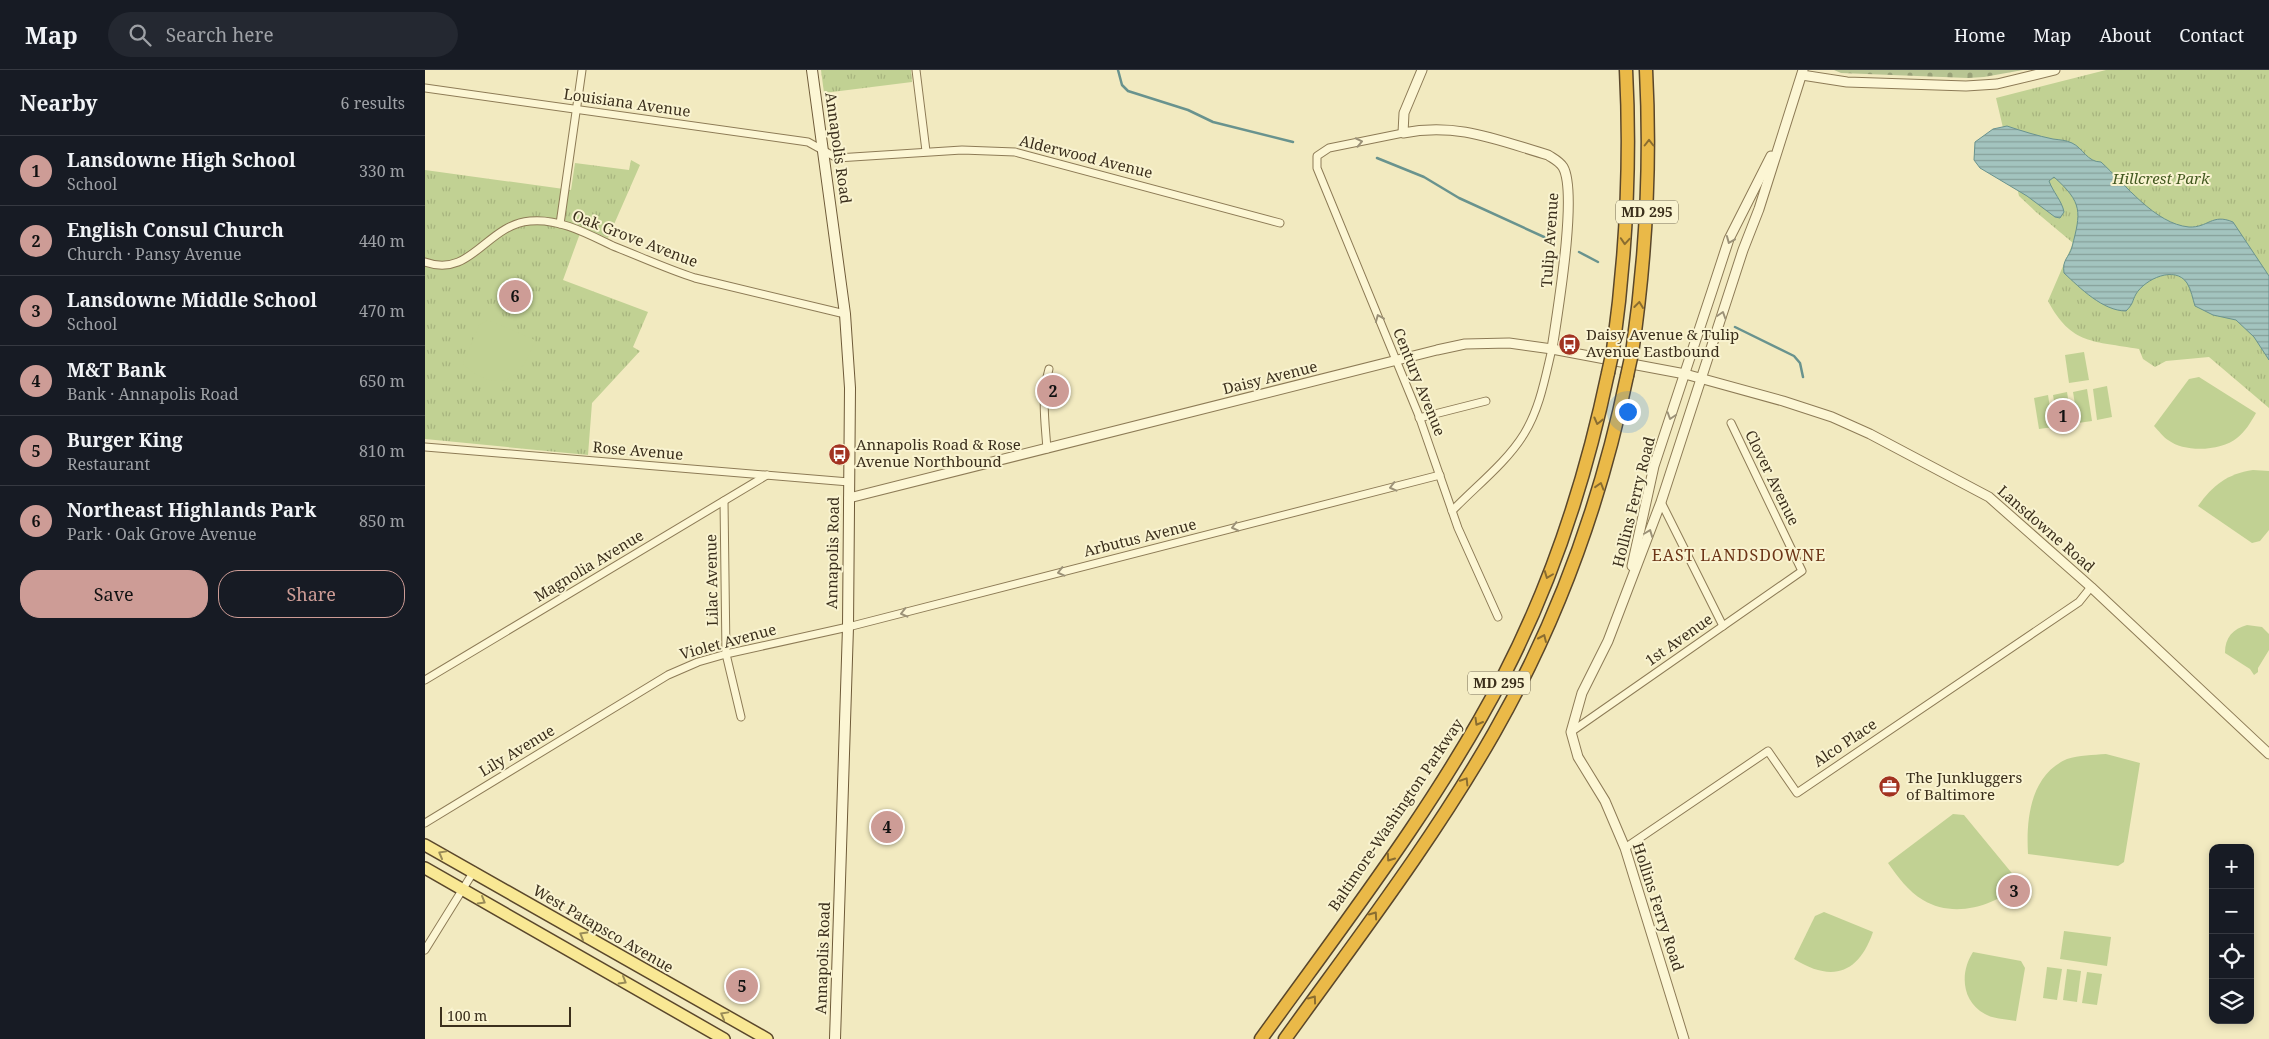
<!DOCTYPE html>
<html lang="en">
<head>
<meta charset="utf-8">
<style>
  :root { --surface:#171b24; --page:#242831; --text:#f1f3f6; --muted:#9ea1a6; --line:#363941; --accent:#cd9c96 }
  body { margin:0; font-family:"Noto Serif",serif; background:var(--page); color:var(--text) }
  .controls { position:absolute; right:15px; bottom:15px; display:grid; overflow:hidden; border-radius:10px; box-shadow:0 2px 8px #0003 }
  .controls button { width:45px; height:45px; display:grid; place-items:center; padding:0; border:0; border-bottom:1px solid var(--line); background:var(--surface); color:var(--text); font:25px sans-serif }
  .scale { position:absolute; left:15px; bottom:12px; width:131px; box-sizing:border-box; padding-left:5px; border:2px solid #3b2f1c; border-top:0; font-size:14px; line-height:18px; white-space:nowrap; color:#3b2f1c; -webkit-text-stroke:4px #f9f3d0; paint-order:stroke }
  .you { position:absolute; left:1202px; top:341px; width:18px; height:18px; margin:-12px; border:4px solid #fff; border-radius:50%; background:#1a73e8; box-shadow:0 0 0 8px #1a73e833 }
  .badge { display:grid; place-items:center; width:32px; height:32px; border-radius:50%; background:var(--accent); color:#111; font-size:16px; font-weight:700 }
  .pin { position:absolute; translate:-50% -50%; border:2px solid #fff; box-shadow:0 1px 5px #0006 }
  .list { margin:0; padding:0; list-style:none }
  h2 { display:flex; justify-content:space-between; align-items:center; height:65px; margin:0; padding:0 20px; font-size:21px }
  h2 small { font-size:16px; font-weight:400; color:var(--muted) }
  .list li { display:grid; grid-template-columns:32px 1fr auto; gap:15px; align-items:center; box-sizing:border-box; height:70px; padding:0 20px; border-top:1px solid var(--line) }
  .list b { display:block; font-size:19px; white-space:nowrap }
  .list p { margin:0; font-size:16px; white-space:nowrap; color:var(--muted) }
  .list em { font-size:16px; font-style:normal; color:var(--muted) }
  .actions { display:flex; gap:10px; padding:15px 20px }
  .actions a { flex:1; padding:11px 0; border:1px solid var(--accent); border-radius:20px; text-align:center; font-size:18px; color:var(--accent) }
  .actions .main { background:var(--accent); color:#111 }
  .icon { flex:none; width:28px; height:28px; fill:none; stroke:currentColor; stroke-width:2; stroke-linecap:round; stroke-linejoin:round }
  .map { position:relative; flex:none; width:1844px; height:969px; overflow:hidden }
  header { display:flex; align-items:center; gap:30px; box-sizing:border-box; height:70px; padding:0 25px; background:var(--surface); border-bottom:1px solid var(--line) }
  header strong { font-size:24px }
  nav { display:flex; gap:28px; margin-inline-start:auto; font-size:18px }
  .search { width:350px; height:45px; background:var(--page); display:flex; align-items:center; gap:12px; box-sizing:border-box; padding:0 18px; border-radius:28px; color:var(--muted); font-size:19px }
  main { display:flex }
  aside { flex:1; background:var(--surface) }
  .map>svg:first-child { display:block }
  .cemetery { fill:url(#cemetery-stones) }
  .park { fill:url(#park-tufts) }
  .pitch { fill:#c1d193 }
  .water { fill:url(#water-rules); stroke:#69938e }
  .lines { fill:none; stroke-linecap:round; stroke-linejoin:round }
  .stream { stroke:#69938e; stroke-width:2.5 }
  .minor-casing { stroke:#8d7b56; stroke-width:9 }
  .tertiary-casing { stroke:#8d7b56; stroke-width:11 }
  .secondary-casing { stroke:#6f5b39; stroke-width:12 }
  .primary-casing { stroke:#5a472b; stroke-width:14 }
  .motorway-casing { stroke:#5a472b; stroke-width:15 }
  .minor { stroke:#fcf6d4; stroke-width:7 }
  .tertiary { stroke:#fcf6d4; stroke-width:9 }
  .secondary { stroke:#fcf6d4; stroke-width:10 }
  .primary { stroke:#f9e894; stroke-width:11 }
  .motorway { stroke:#eab948; stroke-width:12 }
  .motorway-bridge-casing { stroke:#5a472b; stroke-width:15; stroke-linecap:butt }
  .motorway-bridge { stroke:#eab948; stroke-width:12 }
  .oneway { stroke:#9c9278 }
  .oneway2 { stroke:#8a6d30 }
  .oneway3 { stroke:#9a8c58 }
  .labels { text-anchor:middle; stroke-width:4; stroke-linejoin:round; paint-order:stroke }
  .shield { fill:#f9f3d0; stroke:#746a52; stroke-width:1 }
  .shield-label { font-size:14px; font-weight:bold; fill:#3b2f1c }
  .street-label { font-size:15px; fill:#3b2f1c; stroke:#f9f3d0 }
  .park-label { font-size:15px; font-style:italic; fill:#435920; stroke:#f9f3d0 }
  .poi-label { font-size:15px; fill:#3b2f1c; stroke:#f9f3d0; text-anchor:start }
  .neighbourhood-label { font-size:16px; letter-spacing:1px; fill:#6c3517; stroke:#f9f3d0 }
</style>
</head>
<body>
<header>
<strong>Map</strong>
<div class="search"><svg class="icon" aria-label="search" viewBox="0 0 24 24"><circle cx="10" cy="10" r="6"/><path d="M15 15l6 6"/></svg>Search here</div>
<nav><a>Home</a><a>Map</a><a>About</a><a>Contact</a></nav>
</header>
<main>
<aside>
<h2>Nearby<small>6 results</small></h2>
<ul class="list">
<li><span class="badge">1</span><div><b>Lansdowne High School</b><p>School</p></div><em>330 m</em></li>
<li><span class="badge">2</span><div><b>English Consul Church</b><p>Church · Pansy Avenue</p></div><em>440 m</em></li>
<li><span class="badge">3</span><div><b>Lansdowne Middle School</b><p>School</p></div><em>470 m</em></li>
<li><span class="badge">4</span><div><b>M&amp;T Bank</b><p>Bank · Annapolis Road</p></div><em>650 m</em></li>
<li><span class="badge">5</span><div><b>Burger King</b><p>Restaurant</p></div><em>810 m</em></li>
<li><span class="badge">6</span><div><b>Northeast Highlands Park</b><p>Park · Oak Grove Avenue</p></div><em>850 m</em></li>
</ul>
<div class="actions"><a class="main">Save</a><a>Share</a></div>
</aside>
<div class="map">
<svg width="1844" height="969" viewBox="0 0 1844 969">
  <defs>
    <pattern id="cemetery-stones" width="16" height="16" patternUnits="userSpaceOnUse" patternTransform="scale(1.25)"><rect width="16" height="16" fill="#b8c593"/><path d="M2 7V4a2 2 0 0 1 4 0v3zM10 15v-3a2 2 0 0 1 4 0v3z" fill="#97a077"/></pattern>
    <pattern id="park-tufts" width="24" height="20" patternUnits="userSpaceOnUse" patternTransform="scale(1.25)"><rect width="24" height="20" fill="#c1d193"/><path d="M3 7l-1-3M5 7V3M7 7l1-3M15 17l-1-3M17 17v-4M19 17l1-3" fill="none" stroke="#a7b47e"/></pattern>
    <pattern id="water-rules" width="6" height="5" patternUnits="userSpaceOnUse" patternTransform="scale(1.25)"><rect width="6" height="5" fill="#a3c4bf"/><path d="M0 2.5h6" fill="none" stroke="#86a09a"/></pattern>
  </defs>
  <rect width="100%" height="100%" fill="#f2eac0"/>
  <polygon class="cemetery" points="1409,0 1598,0 1559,7 1543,8 1416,3"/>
  <g class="park">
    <polygon points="396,0 486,0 487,12 399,23"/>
    <path d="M1681,0H1844V338L1784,287L1741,291L1730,297L1718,289L1714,279C1669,271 1646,275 1623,231L1648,173L1611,142L1594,126L1571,28Z"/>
    <polygon points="206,90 215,95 183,168 157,158 138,210 223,242 208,277 215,281 167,333 163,385 0,369 0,100 146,120 150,93 204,100"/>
  </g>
  <g class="pitch">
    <path d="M63,250L110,270C97,310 73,326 38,294L54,255Z"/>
    <polygon points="1659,282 1664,310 1644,313 1640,285"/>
    <path d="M1774,307L1831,343C1826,352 1820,362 1812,368C1796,381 1760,383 1743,370C1738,367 1734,361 1729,356L1764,309Z"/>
    <polygon points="1682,316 1687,347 1672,350 1668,319"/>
    <polygon points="1662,319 1667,351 1653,353 1648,322"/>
    <polygon points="1642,322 1647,354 1633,356 1628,325"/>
    <polygon points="1623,325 1628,357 1614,359 1609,328"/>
    <path d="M1828,400L1844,401V460L1835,471L1827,473L1773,436C1788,415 1802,404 1828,400Z"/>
    <path d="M1822,555L1837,557L1844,564V580L1833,598V602L1829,605L1825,599L1800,583C1800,567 1808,559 1822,555Z"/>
    <path d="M1681,684L1715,693L1699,792L1693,796L1603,784C1601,750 1605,705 1642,689C1654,685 1668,685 1681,684Z"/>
    <path d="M1528,744L1539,745L1595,813C1571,836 1529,849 1498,830C1483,821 1473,807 1463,793Z"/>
    <path d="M1399,842L1448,862C1433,905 1406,912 1369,889L1390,846Z"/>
    <polygon points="1639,861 1686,867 1682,896 1635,889"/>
    <path d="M1548,882L1596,891L1600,898L1591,951C1581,949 1568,949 1560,944C1536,931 1535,902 1548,882Z"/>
    <polygon points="1622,897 1637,899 1632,930 1618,928"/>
    <polygon points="1642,899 1656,901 1652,932 1638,930"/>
    <polygon points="1662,902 1677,904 1672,935 1657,933"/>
  </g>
  <path class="water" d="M1582,56C1597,61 1613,66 1628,69C1635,70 1641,70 1647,73C1658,78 1662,92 1676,92C1700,114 1730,154 1764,157C1783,158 1787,143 1808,152L1844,206V290L1829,267L1811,250L1788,245L1770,236C1768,230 1766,219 1762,213C1750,195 1720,209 1711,224C1707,231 1709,233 1701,241C1678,241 1655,218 1639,203C1637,189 1644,188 1647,177C1656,142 1658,133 1629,107L1624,111C1628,122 1637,131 1639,142L1635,148L1630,147L1602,126L1555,98L1549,90L1550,72L1568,59Z"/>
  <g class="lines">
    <g class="stream">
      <polyline points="693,0 697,15 703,21 763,40 788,52 868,72"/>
      <polyline points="952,88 999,107 1034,128 1130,172"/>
      <polyline points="1154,182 1173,192"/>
      <polyline points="1310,257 1369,286 1375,293 1378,307"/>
    </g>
    <defs>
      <g id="minor">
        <polyline points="491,0 501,81"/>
        <polyline points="0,18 383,72 412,88 537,80 590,82 855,153"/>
        <polyline points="978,63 904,78 892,86 892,98 994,346 1033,458 1073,547"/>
        <polyline points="135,154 157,0"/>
        <path d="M0,192C46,209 61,155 105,151C134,148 163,164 188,176C216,187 242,199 270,208L420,244"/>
        <polyline points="994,348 1061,331"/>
        <polyline points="0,377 424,412"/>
        <path d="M622,379C620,351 616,326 624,299"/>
        <polyline points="299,431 301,584 316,647"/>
        <polyline points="1236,432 1298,556"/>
        <path d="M1027,441C1051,416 1081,393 1099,364C1115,338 1120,308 1127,279"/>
        <polyline points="0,610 342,405"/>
        <polyline points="1146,662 1377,501 1306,353"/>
        <polyline points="0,753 243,605 273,592 301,584 423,557 1015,405"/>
        <polyline points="1200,778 1343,681 1372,723 1654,532 1666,517"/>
        <polyline points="0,880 49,801"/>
      </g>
      <g id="tertiary">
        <path d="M997,0L979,43L978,63C1032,52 1072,70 1123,85C1129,89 1134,91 1138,97C1153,123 1132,245 1127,279"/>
        <polyline points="1377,5 1422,12 1541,16 1572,14 1630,0"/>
        <polyline points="424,428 1012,280 1040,274 1084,273 1127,279 1260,304 1358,331 1407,347 1445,364 1564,427 1666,517 1844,684"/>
        <polyline points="1207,496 1229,396 1287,221 1304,169 1346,86"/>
        <polyline points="1259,969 1200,778 1180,731 1153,687 1146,662 1157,623 1183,571 1236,432 1318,180 1334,139 1378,0"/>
      </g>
      <polyline id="secondary" points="387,0 420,244 425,318 423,557 410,969"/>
      <g id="primary">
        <polyline points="0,775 342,969"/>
        <polyline points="0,798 299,969"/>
      </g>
      <g id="motorway">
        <path d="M1188,280C1201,186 1206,94 1201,0"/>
        <path d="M1207,283C1221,188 1226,95 1221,0"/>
        <path d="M836,969C921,851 1012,734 1079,605C1128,510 1161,408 1183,303"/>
        <path d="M860,969C932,869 1008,770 1069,663C1133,551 1176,432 1202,306"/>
      </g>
    </defs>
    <use href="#minor" class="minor-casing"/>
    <use href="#tertiary" class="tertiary-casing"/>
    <use href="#secondary" class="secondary-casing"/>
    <use href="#primary" class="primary-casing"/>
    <use href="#motorway" class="motorway-casing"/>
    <use href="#minor" class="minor"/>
    <use href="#tertiary" class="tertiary"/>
    <use href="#secondary" class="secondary"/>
    <use href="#primary" class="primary"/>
    <use href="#motorway" class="motorway"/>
    <defs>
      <g id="motorway-bridge">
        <polyline points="1183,303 1188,280"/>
        <polyline points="1202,306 1207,283"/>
      </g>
    </defs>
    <use href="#motorway-bridge" class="motorway-bridge-casing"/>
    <use href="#motorway-bridge" class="motorway-bridge"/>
  </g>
  <defs><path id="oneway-chevron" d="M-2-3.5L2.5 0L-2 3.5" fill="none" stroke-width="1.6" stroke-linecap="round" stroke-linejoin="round" transform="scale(1.25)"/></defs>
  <g class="oneway">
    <use href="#oneway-chevron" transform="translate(934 72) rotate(-12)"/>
    <use href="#oneway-chevron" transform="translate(1305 170) rotate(112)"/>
    <use href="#oneway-chevron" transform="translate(1297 245) rotate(-72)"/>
    <use href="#oneway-chevron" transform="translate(954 248) rotate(-112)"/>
    <use href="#oneway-chevron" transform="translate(1246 346) rotate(108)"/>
    <use href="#oneway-chevron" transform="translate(968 417) rotate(166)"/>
    <use href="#oneway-chevron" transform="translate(810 457) rotate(166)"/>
    <use href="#oneway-chevron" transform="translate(1224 463) rotate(-69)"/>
    <use href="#oneway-chevron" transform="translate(636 502) rotate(166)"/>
    <use href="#oneway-chevron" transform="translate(479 543) rotate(166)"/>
  </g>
  <g class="oneway2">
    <use href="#oneway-chevron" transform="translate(1224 73) rotate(-90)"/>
    <use href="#oneway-chevron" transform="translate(1200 171) rotate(94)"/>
    <use href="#oneway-chevron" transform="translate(1214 235) rotate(-83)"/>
    <use href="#oneway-chevron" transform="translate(1173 351) rotate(104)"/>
    <use href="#oneway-chevron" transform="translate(1175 416) rotate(-73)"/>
    <use href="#oneway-chevron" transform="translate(1123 505) rotate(111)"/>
    <use href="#oneway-chevron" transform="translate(1118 568) rotate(-66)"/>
    <use href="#oneway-chevron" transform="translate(1053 652) rotate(120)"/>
    <use href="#oneway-chevron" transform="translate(1040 711) rotate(-58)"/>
    <use href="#oneway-chevron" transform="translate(965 788) rotate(125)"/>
    <use href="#oneway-chevron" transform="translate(949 845) rotate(-55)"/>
    <use href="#oneway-chevron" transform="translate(888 929) rotate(-54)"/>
  </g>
  <g class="oneway3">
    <use href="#oneway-chevron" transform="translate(17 784) rotate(-151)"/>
    <use href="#oneway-chevron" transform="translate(57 831) rotate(30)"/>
    <use href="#oneway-chevron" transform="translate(158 865) rotate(-150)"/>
    <use href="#oneway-chevron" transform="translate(198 911) rotate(30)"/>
    <use href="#oneway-chevron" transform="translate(299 945) rotate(-151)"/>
  </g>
  <defs>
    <symbol id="bus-disc" viewBox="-11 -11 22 22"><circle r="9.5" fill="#a23220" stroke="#f9f3d0"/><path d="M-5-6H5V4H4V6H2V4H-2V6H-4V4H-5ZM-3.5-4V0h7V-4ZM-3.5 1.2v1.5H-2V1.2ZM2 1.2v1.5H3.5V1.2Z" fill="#fff"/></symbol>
    <symbol id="office-disc" viewBox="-11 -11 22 22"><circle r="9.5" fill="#a23220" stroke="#f9f3d0"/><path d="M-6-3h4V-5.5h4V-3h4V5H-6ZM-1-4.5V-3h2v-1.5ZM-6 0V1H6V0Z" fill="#fff"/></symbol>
  </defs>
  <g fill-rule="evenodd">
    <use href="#bus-disc" x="1132" y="262" width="25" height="25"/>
    <use href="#bus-disc" x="402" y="372" width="25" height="25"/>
    <use href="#office-disc" x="1452" y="704" width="25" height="25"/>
  </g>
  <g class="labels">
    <g class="shield">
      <rect x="1191" y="130.5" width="62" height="23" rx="4"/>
      <rect x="1043" y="601.5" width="62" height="23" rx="4"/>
    </g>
    <g class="shield-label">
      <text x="1222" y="147">MD 295</text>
      <text x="1074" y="618">MD 295</text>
    </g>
    <g class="street-label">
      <text transform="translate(202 33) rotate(8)" y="5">Louisiana Avenue</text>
      <text transform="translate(413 78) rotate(82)" y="5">Annapolis Road</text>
      <text transform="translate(661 87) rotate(14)" y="5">Alderwood Avenue</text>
      <text transform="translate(210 169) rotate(21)" y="5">Oak Grove Avenue</text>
      <text transform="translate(1125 170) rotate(-86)" y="5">Tulip Avenue</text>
      <text transform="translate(845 308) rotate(-14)" y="5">Daisy Avenue</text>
      <text transform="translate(994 312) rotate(68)" y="5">Century Avenue</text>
      <text transform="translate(213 381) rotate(5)" y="5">Rose Avenue</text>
      <text transform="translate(1347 408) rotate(64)" y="5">Clover Avenue</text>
      <text transform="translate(1209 432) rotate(-76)" y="5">Hollins Ferry Road</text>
      <text transform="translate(1621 459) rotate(41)" y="5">Lansdowne Road</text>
      <text transform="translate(715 468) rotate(-14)" y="5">Arbutus Avenue</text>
      <text transform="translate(408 483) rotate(-89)" y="5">Annapolis Road</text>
      <text transform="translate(164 496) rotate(-31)" y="5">Magnolia Avenue</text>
      <text transform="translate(287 510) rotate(-91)" y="5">Lilac Avenue</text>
      <text transform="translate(1254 570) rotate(-35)" y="5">1st Avenue</text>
      <text transform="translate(303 572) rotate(-15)" y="5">Violet Avenue</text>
      <text transform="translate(1420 673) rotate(-34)" y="5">Alco Place</text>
      <text transform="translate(92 681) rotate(-31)" y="5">Lily Avenue</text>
      <text transform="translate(971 745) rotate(-56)" y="5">Baltimore-Washington Parkway</text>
      <text transform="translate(1233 837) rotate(72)" y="5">Hollins Ferry Road</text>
      <text transform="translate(178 859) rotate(30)" y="5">West Patapsco Avenue</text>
      <text transform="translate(398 888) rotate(-88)" y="5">Annapolis Road</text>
    </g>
    <g class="park-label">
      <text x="1736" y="114">Hillcrest Park</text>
    </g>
    <g class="poi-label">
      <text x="1161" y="270">Daisy Avenue &amp; Tulip<tspan x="1161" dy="17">Avenue Eastbound</tspan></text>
      <text x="431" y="380">Annapolis Road &amp; Rose<tspan x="431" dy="17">Avenue Northbound</tspan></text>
      <text x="1481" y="713">The Junkluggers<tspan x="1481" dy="17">of Baltimore</tspan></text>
    </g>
    <g class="neighbourhood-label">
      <text x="1314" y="491">EAST LANDSDOWNE</text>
    </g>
  </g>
</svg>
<div class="controls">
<button>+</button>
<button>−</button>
<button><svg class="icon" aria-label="locate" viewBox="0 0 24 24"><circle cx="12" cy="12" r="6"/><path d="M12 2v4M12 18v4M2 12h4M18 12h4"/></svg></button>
<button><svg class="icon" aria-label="layers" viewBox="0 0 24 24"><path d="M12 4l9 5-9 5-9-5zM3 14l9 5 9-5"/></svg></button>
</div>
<div class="scale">100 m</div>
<div class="you"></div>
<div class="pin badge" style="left:1638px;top:346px">1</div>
<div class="pin badge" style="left:628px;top:321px">2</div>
<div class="pin badge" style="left:1589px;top:821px">3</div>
<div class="pin badge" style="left:462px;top:757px">4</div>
<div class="pin badge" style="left:317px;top:916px">5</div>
<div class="pin badge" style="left:90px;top:226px">6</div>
</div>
</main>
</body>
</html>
